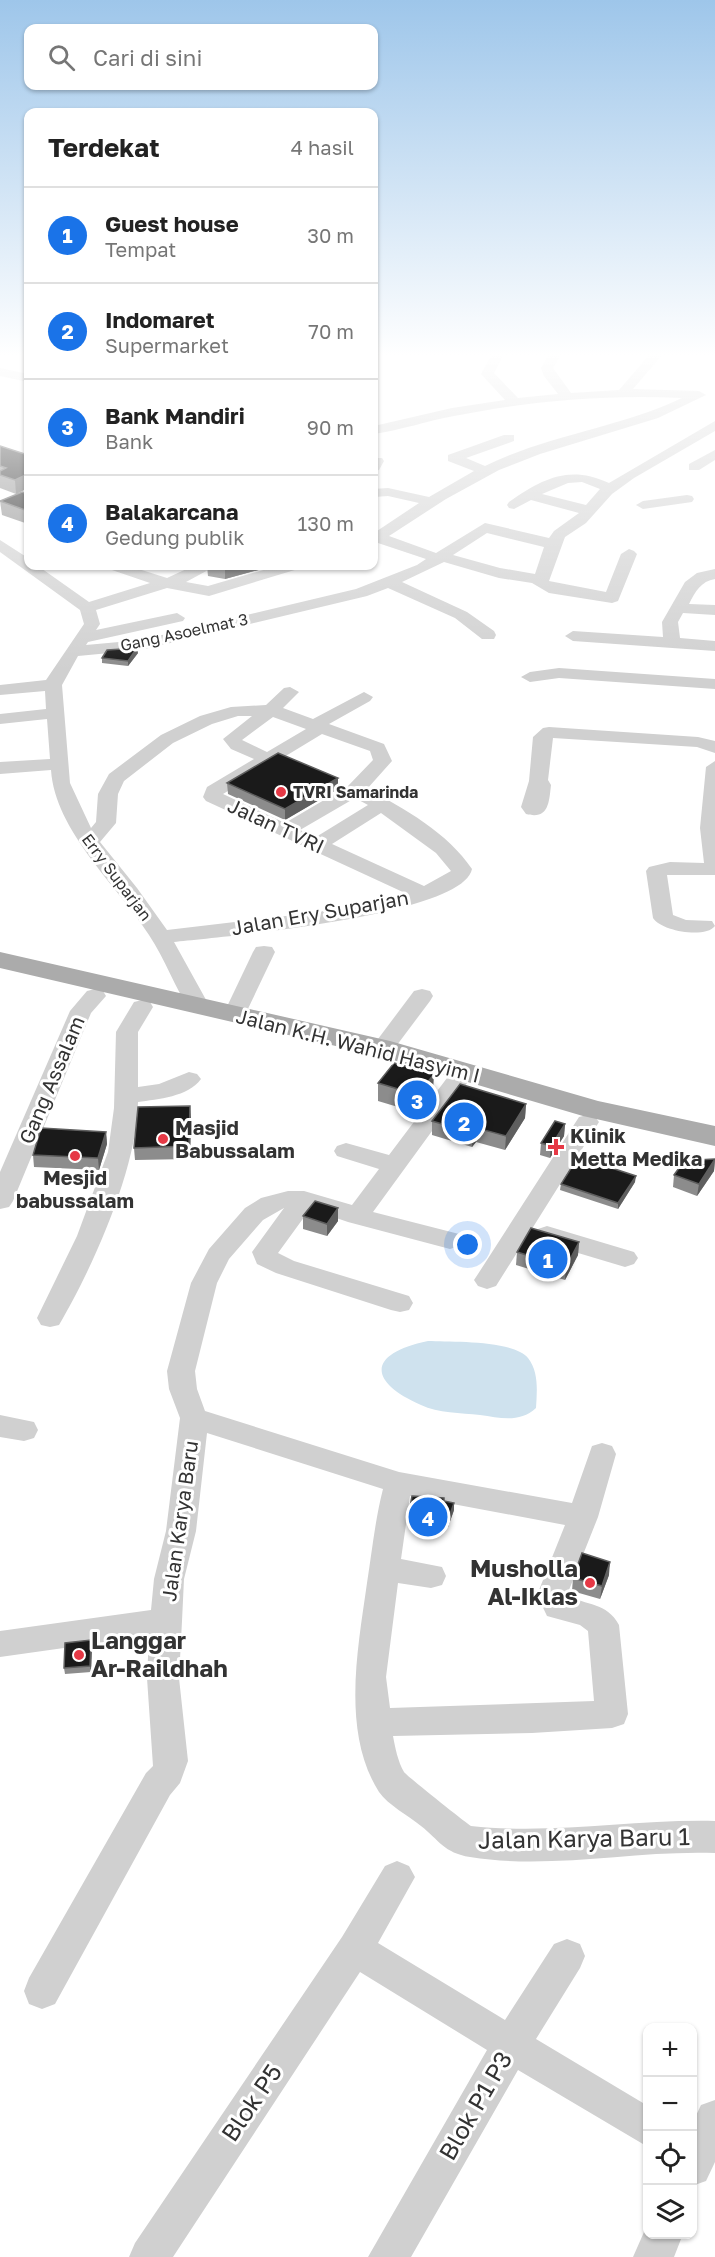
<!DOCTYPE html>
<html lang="id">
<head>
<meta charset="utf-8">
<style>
  :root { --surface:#fff; --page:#f2f2f2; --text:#222; --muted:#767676; --line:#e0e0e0; --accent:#1a73e8 }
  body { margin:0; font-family:"Golos Text",sans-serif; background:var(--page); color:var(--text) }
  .controls { position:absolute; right:18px; bottom:18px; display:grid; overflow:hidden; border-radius:12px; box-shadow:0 2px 4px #0004 }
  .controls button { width:54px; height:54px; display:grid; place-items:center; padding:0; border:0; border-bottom:2px solid var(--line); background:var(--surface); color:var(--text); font:30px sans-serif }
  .you { position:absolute; left:468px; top:1245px; width:21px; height:21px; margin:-15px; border:4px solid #fff; border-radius:50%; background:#1a73e8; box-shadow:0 0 0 9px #1a73e833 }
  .badge { display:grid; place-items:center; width:39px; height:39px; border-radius:50%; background:var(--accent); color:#fff; font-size:20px; font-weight:700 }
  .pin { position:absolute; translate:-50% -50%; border:3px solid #fff; box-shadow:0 2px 6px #0006 }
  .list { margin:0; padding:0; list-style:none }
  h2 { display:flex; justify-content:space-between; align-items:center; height:78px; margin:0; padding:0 24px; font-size:26px }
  h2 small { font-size:20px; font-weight:400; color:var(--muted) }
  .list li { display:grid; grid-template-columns:39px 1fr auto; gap:18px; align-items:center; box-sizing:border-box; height:96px; padding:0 24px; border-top:2px solid var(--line) }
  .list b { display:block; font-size:22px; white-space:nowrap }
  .list p { margin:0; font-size:20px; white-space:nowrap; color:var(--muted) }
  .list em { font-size:20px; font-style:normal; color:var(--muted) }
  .icon { flex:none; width:33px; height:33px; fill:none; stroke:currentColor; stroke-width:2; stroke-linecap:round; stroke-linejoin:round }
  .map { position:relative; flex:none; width:715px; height:2257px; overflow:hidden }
  .search { position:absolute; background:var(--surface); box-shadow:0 2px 4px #0004; left:24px; top:24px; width:354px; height:66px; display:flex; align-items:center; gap:15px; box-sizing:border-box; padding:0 21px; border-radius:12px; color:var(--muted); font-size:22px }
  .panel { position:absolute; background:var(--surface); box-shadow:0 2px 4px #0004; left:24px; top:108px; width:354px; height:462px; border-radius:12px }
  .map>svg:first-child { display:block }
  .water { fill:#cfe2ee }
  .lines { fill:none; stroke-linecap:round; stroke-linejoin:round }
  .minor { fill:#d0d0d0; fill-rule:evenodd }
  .major { fill:#ababab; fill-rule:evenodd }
  .wall { fill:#8c8c8c }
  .shaded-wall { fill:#5f5f5f }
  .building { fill:#1a1a1a; stroke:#5f5f5f; stroke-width:1.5 }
  .poi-dot { fill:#e63946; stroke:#fff; stroke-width:2 }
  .labels { text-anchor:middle; stroke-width:6; stroke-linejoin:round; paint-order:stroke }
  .far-street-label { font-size:16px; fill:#333; stroke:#fff }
  .far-poi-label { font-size:16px; font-weight:bold; fill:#333; stroke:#fff; text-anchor:start }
  .street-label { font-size:20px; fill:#333; stroke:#fff }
  .poi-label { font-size:20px; font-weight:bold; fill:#333; stroke:#fff; text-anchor:start }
  .near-poi-label { font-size:24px; font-weight:bold; fill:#333; stroke:#fff; text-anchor:end }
  .near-street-label { font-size:24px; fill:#333; stroke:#fff }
</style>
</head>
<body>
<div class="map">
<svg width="715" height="2257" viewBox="0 0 715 2257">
  <rect width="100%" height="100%" fill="#fff"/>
  <path class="water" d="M428,1341C451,1342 514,1340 528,1358C539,1372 537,1391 536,1408C520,1423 501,1418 480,1415C461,1413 438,1413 421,1405C365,1380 370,1353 428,1341Z"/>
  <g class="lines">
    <g class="minor">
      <path d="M492,354H504L494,373L518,398L558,394L544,376L541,368L549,354H561L553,368L571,393L619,390L650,354H663L633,389L699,391L706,395L658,418L540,454L499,470L446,499L389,536L436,553L485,523L549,538L554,531L579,513L531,500L514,509L509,508L507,505L509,502C544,478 569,465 609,483L715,421V431L634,478L612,494L586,523L565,537L549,581L606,592L621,554L629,549L634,551L637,554L618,601L612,603L549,593L532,583L499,578L444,562L402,582L467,612L494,631L496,635L494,639H482L455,618L388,588L367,596L141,650L78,656L62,685L70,783L91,828L96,822L98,794L109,774L161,735L200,716L231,707L266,705L284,688L290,687L299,692L283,708L313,719L364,692L373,697L370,701L329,724L384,744L392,761L367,789C404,808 448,833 472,869C463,916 220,937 174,942L210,1007L207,1012H191C175,988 165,959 149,935C117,885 55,831 51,770L0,774V762L50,759L47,719L0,724V714L46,709L45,691L0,695V685L46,680L84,624L80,610L0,552V540L28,558V566H38L89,602L150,583L109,569L107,566H129L167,578L193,566H212L210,569L186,582L208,586L277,566H300L298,569L209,596L167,588L96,610L100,624L96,630L177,613L185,618L183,621L88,642L86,645L141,640L356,589L417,565L426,559L378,543H374V533L419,503L388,496L374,497V489L388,488L429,497L474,471L448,461V455L504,435H514V441L466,458L485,466C548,435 619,428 682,398C606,394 529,401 454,416C427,421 401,430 374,434V426L452,408L505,400L481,374ZM582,482L600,489L586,505L542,494L568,483ZM487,533L544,547L535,574L500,568L453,555ZM238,716H252L223,739L231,749L254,759L207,787L203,797L206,801L405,893L319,912L167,930L137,888L100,842L116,823L118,794L124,781L173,743L212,724ZM273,717L306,729L267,752L242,740ZM322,734L370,751L373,760L348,786L285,823L223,794ZM355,798L368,805L316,837L300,830ZM381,813L436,853L451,871L424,886L332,844Z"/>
      <polygon points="0,368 28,374 28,382 0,376"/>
      <polygon points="715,450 715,460 699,470 689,470 689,464"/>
      <polygon points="374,458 382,458 384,461 379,470 374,471"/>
      <polygon points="687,495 692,496 694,499 692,502 643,509 636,505 643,501"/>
      <path d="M715,569V579C701,581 695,592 689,604L715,605V615L683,613L678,622L680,638L715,641V651L573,641L565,636L573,631L663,637L662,622L685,582L697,573Z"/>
      <polygon points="559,668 715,679 715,689 559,678 530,682 521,677 530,672"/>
      <path d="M549,727L698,737L715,741V753L697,747L553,738L548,780L551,785C549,802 549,820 526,814L521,807L529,781L533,737L543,728Z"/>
      <path d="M715,761V875H667L673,915L686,920L712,921L715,926C705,939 661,931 653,918L646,871L649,867L670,862L704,863L700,828L706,767Z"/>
      <polygon points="264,946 272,947 275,952 245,1015 242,1020 226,1020 223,1015 253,952 256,947"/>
      <polygon points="95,989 103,991 106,996 91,1013 13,1201 9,1207 0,1209 0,1172 70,1011 87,991"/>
      <polygon points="422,989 430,991 433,996 430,1001 391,1053 375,1053 372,1048 375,1043 414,991"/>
      <path d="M142,1000L150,1002L153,1007L138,1032V1087L159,1084L189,1072L197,1074L201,1079C188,1097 158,1099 138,1102C137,1169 93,1267 59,1325L50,1327L41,1325L37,1318L77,1236L108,1152L114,1108L116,1032L134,1002Z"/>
      <path d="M455,1076L463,1078L467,1083L373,1212L459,1234L463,1240L459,1246L450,1249L348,1222L310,1209L278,1253L294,1261L409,1296L413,1303L409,1310L400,1312L391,1310L276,1273L257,1264L252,1252L284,1208L263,1220L229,1259L217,1283L195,1371L197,1389L205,1411L399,1472L572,1503L592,1446L602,1443L612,1446L616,1454L598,1517L567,1595C586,1606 607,1602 619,1625L628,1714L624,1724L612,1728L532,1733L393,1736C395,1747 398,1762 404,1772C407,1776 466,1823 471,1826C552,1835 634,1819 715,1821V1853C634,1850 551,1870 470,1857C444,1853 439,1840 421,1826C409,1816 388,1805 379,1792C341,1732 358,1648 367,1583C372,1552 375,1520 383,1489L207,1433L196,1531L184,1579L182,1621L179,1678L188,1761L180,1783L170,1795L55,2004L42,2009L29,2004L24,1991L29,1978L146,1773L153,1766L147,1678L149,1636L0,1657V1631L151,1610L154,1579L166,1531L180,1418L169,1389L167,1371L191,1283L209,1249L245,1208L261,1198L288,1191H304L352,1205L379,1169L337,1156L334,1151L337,1146L346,1143L389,1155L447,1078ZM410,1496L565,1525L537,1595L547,1616L580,1625L588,1631L594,1701L390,1708L386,1677L398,1583L431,1588L442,1585L446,1576L442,1567L401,1559Z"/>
      <polygon points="587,1115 595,1117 599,1122 496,1286 487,1289 478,1286 474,1280 478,1274 579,1117"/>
      <polygon points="547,1226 634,1252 638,1258 634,1264 625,1267 538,1241 534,1235 538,1229"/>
      <polygon points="0,1415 34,1422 38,1430 34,1438 24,1441 0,1437"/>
      <polygon points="397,1861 409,1866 415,1877 378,1943 505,2020 554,1944 567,1939 580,1944 585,1956 580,1968 536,2039 648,2106 648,2147 518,2070 411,2257 368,2257 487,2050 360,1972 173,2257 129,2257 135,2243 342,1937 385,1866"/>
      <polygon points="715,2100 715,2162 706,2181 692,2186 692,2124 701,2105"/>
      <polygon points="648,2223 648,2234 683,2234 674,2257 633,2257"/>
    </g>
    <polygon class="major" points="0,952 390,1041 598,1101 715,1126 715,1146 583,1116 383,1057 0,968"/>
  </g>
  <g class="wall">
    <polygon points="0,446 28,455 28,488 16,494 0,488"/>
    <polygon points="28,494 28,524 2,515 0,501"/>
    <polygon points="207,566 273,566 225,579 208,576"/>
    <polygon points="138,653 128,666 102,663 102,658"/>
    <polygon points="227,783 338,789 285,820 228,794"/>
    <polygon points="378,1083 433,1092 418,1113 378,1101"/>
    <polygon points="526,1104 525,1118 505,1150 476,1142 472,1147 432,1135 432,1121"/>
    <polygon points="191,1118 190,1159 135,1160 134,1148"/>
    <polygon points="565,1124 564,1136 550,1158 540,1155 541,1143"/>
    <polygon points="106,1132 107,1144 99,1170 34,1167 33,1155"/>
    <polygon points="715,1159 714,1171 697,1196 673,1187 674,1175 696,1160"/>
    <polygon points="635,1182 618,1209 560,1190 561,1184"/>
    <polygon points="303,1216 338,1221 327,1236 303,1229"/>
    <polygon points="579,1242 578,1255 565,1280 516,1265 517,1252"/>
    <polygon points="444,1501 454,1510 448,1527 408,1524 408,1518"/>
    <polygon points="609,1575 600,1599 572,1591 573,1578"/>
    <polygon points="92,1646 91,1672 65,1674 64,1668"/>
  </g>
  <g class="shaded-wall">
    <polygon points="28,474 28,488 16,494 15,480"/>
    <polygon points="236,566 273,566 225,579 225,569"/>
    <polygon points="137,648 138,653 128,666 128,661"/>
    <polygon points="338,778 338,789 285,820 285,809"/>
    <polygon points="434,1074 433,1092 418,1113 418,1095"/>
    <polygon points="526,1104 525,1118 505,1150 506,1136"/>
    <polygon points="190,1106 191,1118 190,1159 189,1146"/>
    <polygon points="565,1124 564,1136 550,1158 551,1146"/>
    <polygon points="477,1128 476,1142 472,1147 473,1133"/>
    <polygon points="106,1132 107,1144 99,1170 98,1158"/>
    <polygon points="715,1160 714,1171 697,1196 699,1184"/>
    <polygon points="636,1176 635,1182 618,1209 618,1203"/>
    <polygon points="338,1208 338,1221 327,1236 327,1224"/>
    <polygon points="579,1242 578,1255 565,1280 566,1267"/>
    <polygon points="454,1503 454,1510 448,1527 448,1520"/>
    <polygon points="610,1562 609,1575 600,1599 602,1586"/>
    <polygon points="91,1640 92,1646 91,1672 90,1666"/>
  </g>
  <g class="building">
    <polygon points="0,446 28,455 28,474 15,480 0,475 0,471 6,468 0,466"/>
    <polygon points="22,492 28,494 28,511 0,501"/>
    <polygon points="207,566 236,566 225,569"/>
    <polygon points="137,648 128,661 102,658 107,650"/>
    <polygon points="278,753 338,778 285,809 227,783"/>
    <polygon points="394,1063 434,1074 418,1095 378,1083"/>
    <polygon points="460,1084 526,1104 506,1136 477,1128 473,1133 432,1121"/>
    <polygon points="190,1106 189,1146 134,1148 138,1107"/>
    <polygon points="555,1121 565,1124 551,1146 541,1143"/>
    <polygon points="41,1128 106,1132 98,1158 33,1155"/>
    <polygon points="578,1157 636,1176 618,1203 561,1184"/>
    <polygon points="687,1157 696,1160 715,1159 699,1184 674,1175"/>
    <polygon points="315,1201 338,1208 327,1224 303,1216"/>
    <polygon points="531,1228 579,1242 566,1267 517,1252"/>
    <polygon points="412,1496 444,1498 444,1501 454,1503 448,1520 408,1518"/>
    <polygon points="582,1553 610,1562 602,1586 573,1578"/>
    <polygon points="91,1640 90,1666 64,1668 65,1643"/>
  </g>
  <linearGradient id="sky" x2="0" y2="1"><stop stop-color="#9ec6ea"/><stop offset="0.53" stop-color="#fff"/><stop offset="1" stop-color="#fff" stop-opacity="0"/></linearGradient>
  <rect width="715" height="670" fill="url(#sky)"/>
  <g class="poi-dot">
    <circle cx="281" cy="792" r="6"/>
    <circle cx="163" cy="1139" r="6"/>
    <path d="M553 1138h6v6h6v6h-6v6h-6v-6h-6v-6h6z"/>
    <circle cx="75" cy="1156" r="6"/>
    <circle cx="590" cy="1583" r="6"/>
    <circle cx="79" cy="1655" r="6"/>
  </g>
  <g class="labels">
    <g class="far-street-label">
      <text transform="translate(184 632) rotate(-12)" y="6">Gang Asoelmat 3</text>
      <text transform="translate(117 877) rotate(53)" y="6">Erry Suparjan</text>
    </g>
    <g class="far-poi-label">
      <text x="293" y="798">TVRI Samarinda</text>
    </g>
    <g class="street-label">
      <text transform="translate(276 826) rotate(25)" y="7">Jalan TVRI</text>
      <text transform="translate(320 913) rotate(-10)" y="7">Jalan Ery Suparjan</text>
      <text transform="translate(358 1046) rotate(14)" y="7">Jalan K.H. Wahid Hasyim I</text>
      <text transform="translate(52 1080) rotate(-67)" y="7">Gang Assalam</text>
      <text transform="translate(180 1521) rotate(-82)" y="7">Jalan Karya Baru</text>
    </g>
    <g class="poi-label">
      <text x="175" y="1135">Masjid<tspan x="175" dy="23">Babussalam</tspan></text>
      <text x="570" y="1143">Klinik<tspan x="570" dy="23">Metta Medika</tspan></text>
      <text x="75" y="1185" text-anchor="middle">Mesjid<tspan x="75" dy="23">babussalam</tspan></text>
    </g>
    <g class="near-poi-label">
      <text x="578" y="1577">Musholla<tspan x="578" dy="28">Al-Iklas</tspan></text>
      <text x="91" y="1649" text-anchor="start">Langgar<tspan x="91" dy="28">Ar-Raildhah</tspan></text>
    </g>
    <g class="near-street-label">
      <text transform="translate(584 1839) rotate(-1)" y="8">Jalan Karya Baru 1</text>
      <text transform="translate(252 2103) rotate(-56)" y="8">Blok P5</text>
      <text transform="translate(476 2106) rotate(-60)" y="8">Blok P1 P3</text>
    </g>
  </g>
</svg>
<div class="controls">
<button>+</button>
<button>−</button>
<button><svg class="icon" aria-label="locate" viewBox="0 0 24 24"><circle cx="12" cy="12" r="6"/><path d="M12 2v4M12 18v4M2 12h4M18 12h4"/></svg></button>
<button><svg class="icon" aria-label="layers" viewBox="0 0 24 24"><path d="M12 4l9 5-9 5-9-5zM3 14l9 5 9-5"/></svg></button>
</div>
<div class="you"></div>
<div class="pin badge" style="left:548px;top:1259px">1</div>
<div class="pin badge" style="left:464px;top:1122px">2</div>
<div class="pin badge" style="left:417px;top:1100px">3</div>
<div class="pin badge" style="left:428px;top:1517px">4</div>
<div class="search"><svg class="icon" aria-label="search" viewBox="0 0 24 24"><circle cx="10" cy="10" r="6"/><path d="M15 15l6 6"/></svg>Cari di sini</div>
<section class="panel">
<h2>Terdekat<small>4 hasil</small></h2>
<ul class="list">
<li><span class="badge">1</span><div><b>Guest house</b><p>Tempat</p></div><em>30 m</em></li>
<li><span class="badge">2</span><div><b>Indomaret</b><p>Supermarket</p></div><em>70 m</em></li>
<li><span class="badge">3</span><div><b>Bank Mandiri</b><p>Bank</p></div><em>90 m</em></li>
<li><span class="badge">4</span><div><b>Balakarcana</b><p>Gedung publik</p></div><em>130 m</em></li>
</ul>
</section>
</div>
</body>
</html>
